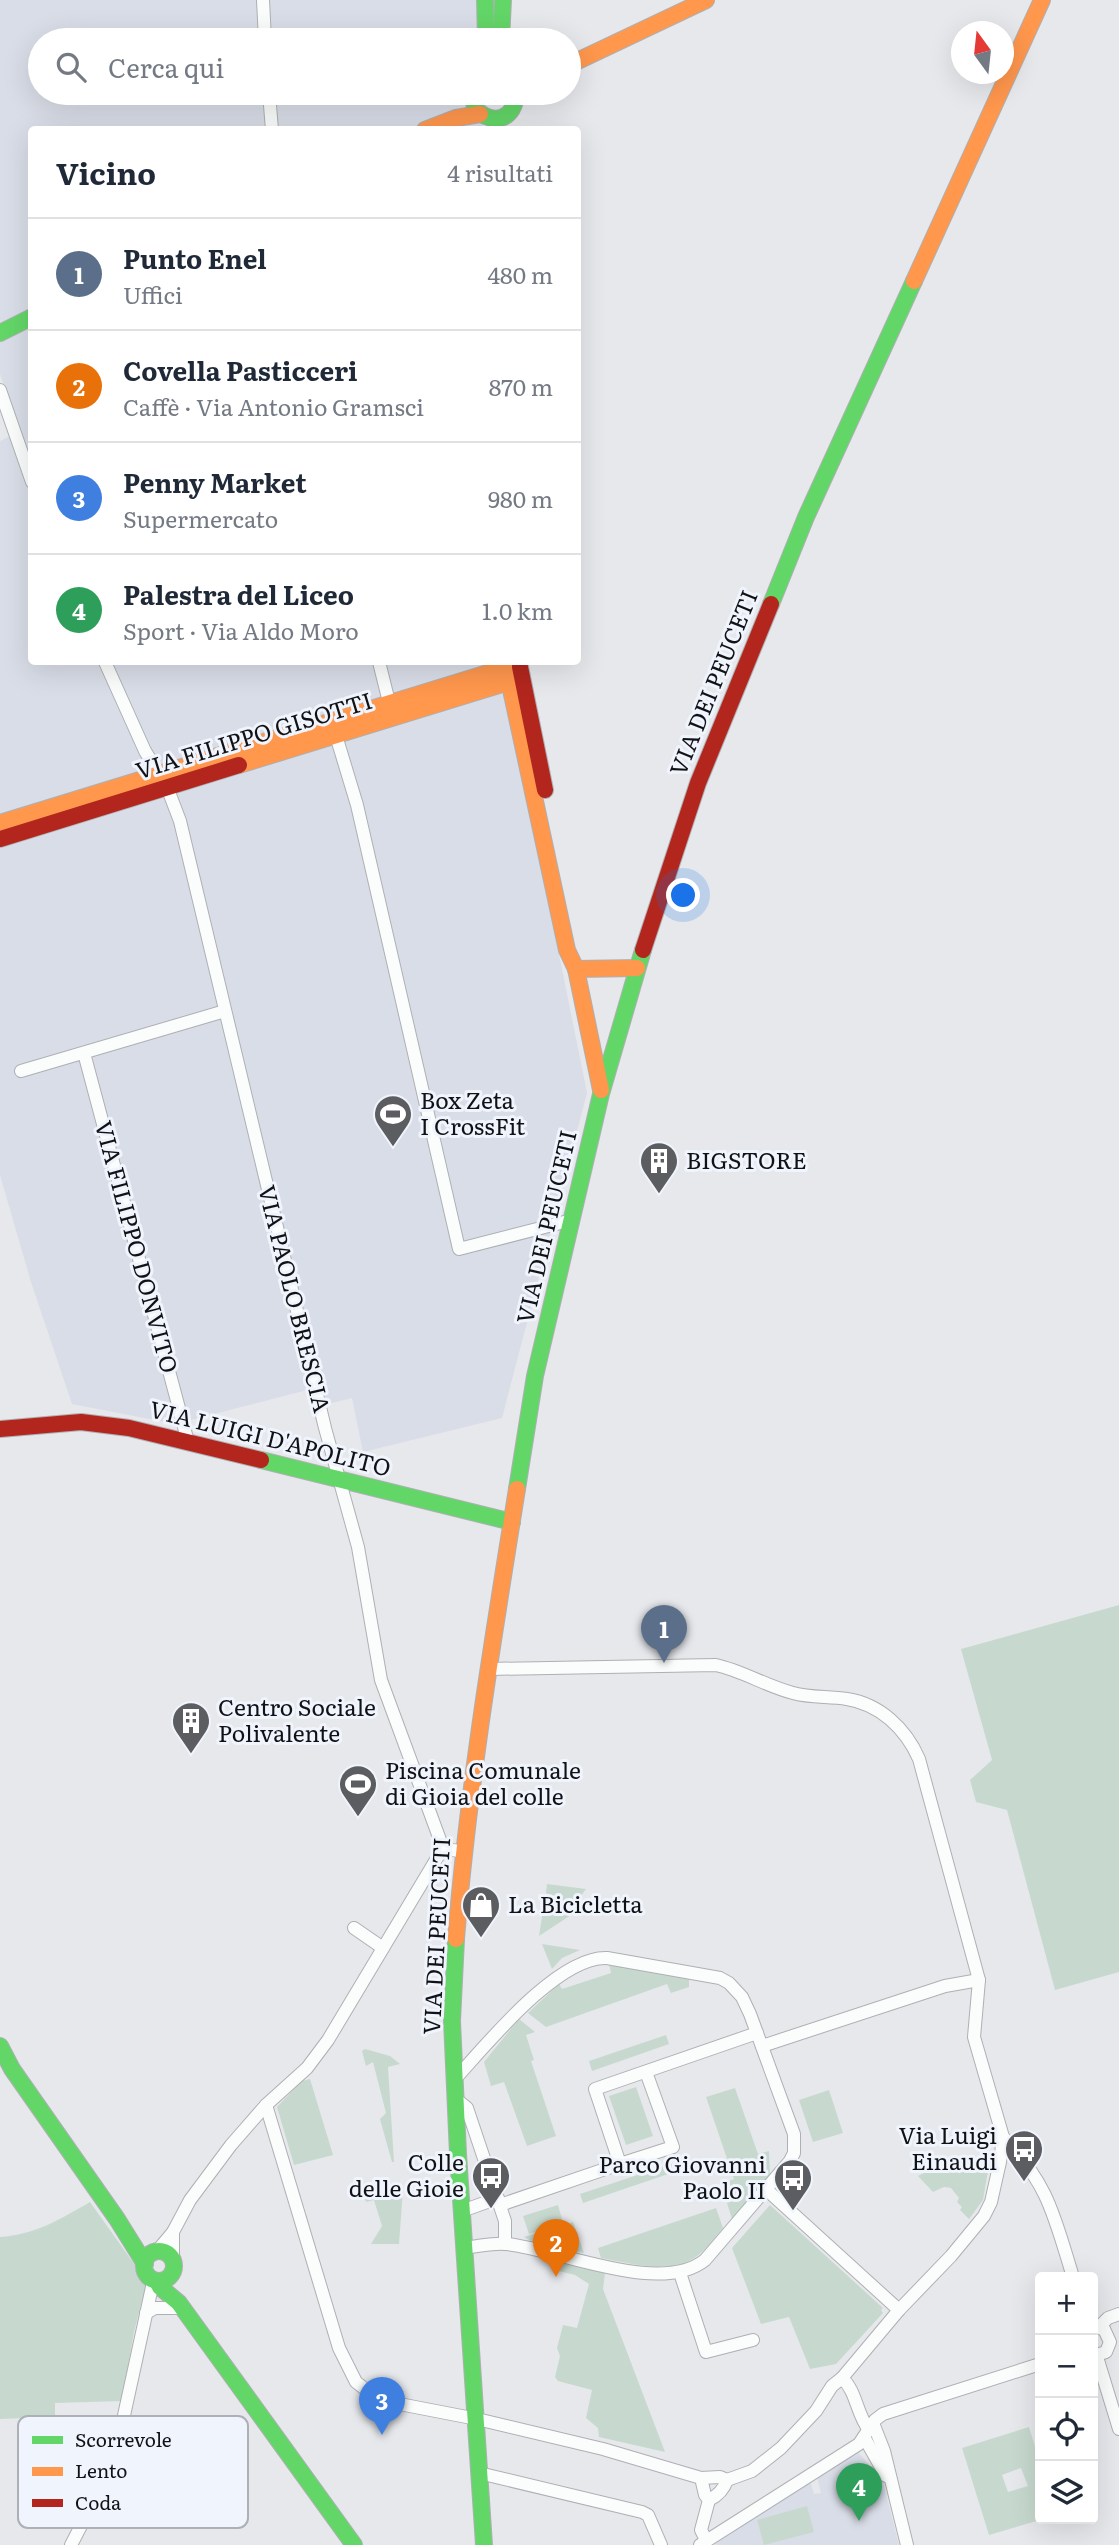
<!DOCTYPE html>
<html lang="it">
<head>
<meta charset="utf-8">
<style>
  :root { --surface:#fff; --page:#f6f6f7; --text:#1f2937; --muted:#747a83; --line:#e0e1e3; --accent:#5c5d60 }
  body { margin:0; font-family:Literata,serif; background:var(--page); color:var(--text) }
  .controls { position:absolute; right:21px; bottom:21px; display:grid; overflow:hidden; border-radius:7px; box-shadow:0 7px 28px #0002 }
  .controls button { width:63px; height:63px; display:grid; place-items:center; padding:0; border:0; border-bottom:2px solid var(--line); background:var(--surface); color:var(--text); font:35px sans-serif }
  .compass { position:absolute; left:951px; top:21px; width:63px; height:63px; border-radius:50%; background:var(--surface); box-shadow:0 7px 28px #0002; rotate:345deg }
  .you { position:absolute; left:684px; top:896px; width:24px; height:24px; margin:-18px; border:5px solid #fff; border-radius:50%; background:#1a73e8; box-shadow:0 0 0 10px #1a73e833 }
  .badge { display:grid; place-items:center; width:46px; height:46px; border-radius:50%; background:var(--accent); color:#fff; font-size:23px; font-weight:700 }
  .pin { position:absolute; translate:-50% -58px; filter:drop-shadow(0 2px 4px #0008) }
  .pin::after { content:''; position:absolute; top:37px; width:24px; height:21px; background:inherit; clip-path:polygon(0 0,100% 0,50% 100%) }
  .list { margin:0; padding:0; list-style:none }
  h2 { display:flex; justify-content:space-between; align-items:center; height:91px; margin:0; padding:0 28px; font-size:30px }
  h2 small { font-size:23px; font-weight:400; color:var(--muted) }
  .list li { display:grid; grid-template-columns:46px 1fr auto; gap:21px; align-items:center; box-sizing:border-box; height:112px; padding:0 28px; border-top:2px solid var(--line) }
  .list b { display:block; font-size:26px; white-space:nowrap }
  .list p { margin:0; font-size:23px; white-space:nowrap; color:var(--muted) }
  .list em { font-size:23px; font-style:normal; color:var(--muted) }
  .icon { flex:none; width:38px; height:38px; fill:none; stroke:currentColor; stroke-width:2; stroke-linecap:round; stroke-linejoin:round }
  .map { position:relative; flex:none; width:1119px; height:2545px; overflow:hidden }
  .search { position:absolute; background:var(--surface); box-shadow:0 7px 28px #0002; left:28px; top:28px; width:553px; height:77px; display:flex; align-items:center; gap:18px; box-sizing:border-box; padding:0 24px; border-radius:38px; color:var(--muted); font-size:26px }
  .panel { position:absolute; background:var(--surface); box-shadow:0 7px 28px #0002; left:28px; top:126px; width:553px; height:539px; border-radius:7px }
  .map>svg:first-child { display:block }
  .built { fill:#d9dde7 }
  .green { fill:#c7d9cf; fill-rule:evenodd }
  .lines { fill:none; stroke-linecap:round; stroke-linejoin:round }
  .street-casing { stroke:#aeb0b3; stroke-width:14 }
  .fast-casing { stroke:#aeb0b3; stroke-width:18 }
  .slow-casing { stroke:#aeb0b3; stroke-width:18 }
  .jam-casing { stroke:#aeb0b3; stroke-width:18 }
  .street { stroke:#fbfcfc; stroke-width:12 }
  .fast { stroke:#63d668; stroke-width:16 }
  .slow { stroke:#ff974d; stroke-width:16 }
  .jam { stroke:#b3261e; stroke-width:16 }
  .labels { text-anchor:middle; stroke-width:6; stroke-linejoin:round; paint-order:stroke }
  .street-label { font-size:23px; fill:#111215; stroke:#f0f4fd }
  .poi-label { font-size:23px; fill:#111215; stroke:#f0f4fd; text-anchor:start }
  .key { fill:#f0f4fd; stroke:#adb0b7; stroke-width:2 }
  .key-label { font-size:19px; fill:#111215 }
</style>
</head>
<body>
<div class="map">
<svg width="1119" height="2545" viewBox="0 0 1119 2545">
  <rect width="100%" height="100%" fill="#e6e8ec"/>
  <g class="built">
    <polygon points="0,0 480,0 481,40 40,40 40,93 482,93 483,129 32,130 32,662 500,662 587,1093 502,1418 363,1452 352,1398 315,1407 311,1389 175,1424 72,1404 31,1282 0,1175 0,441 19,432 0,374"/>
    <polygon points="858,2452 883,2481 899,2545 716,2545 715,2541 810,2481 814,2494 821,2493 817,2477"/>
  </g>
  <g class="green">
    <polygon points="1119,1605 1119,1972 1055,1990 1007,1810 976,1802 970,1780 992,1760 961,1649"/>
    <polygon points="547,1884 586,1889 576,1902 574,1911 546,1893"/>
    <polygon points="545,1898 571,1915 539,1936"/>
    <polygon points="542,1944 580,1950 562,1958 552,1969"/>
    <polygon points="609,1964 689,1979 689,1987 671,1993 667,1984 546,2027 528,2013 559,1984 562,1989 611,1973"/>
    <polygon points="519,2019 535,2032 526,2035 534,2060 531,2061 556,2136 527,2146 504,2082 491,2086 484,2062"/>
    <polygon points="666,2035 669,2044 592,2071 589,2061"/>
    <polygon points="365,2049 390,2056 400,2064 388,2067 394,2162 392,2162 380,2119 386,2113 373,2062 366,2066 362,2051"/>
    <polygon points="310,2079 333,2155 294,2165 277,2107 302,2081"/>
    <polygon points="636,2087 653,2136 626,2145 609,2096"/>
    <polygon points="735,2088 758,2154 769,2151 770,2177 732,2219 727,2203 735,2200 729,2181 734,2179 706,2097"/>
    <polygon points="829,2090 843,2133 813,2142 799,2100"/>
    <polygon points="957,2162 989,2165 983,2200 969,2219 960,2210 962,2207 957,2202 959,2198 951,2188 944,2187 933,2192 918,2176 934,2168"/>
    <polygon points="674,2163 677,2171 583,2203 580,2194"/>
    <polygon points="394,2186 396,2191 403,2189 399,2244 371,2244 382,2226 374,2200 366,2202 364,2195"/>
    <path d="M90,2202L147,2282L134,2332L122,2401L55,2403V2417L0,2419V2237C34,2235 61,2219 90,2202Z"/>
    <polygon points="558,2205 563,2223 529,2234 523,2216"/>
    <polygon points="770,2205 883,2308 881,2310 883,2313 836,2364 810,2369 789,2317 761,2324 732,2248"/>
    <path d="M716,2208L723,2228C715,2237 707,2249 697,2256C671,2276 630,2263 601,2258L598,2248Z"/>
    <polygon points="573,2222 584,2253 533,2242 524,2237"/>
    <polygon points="560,2263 605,2273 603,2289 665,2452 599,2437 598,2428 586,2418 592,2390 558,2381 555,2377 560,2356 557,2348 563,2325 577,2328 589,2284 575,2275 559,2271"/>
    <path d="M1029,2427L1040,2463V2519H1043L989,2535L962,2448ZM1021,2468L1028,2486L1008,2492L1002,2475Z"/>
    <polygon points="807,2506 814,2532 764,2545 757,2520"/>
  </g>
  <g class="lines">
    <defs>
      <g id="street">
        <polyline points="263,0 265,40"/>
        <polyline points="269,93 272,130"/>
        <polyline points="0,390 32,482"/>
        <polyline points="105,662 145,751 167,787 180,821 325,1428 358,1547 381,1680 443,1848"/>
        <polyline points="379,662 391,710"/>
        <polyline points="334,729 357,805 459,1249 572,1220"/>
        <polyline points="84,1053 188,1442"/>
        <polyline points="21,1071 225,1011"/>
        <path d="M488,1669L716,1665C743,1671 766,1686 793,1693C810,1698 829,1696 847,1699C880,1704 906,1729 919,1759L979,1980L974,2037L1003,2137L1000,2162L991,2202L984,2216L951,2256L899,2310L842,2378"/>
        <polyline points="354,1928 383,1948"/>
        <polyline points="762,2046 945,1986 979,1980"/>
        <polyline points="646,2072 673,2147 620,2164 595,2089 757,2033"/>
        <path d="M455,2079C487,2044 558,1956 607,1958L720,1978L729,1983L742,1997L750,2014L794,2134V2153L790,2161L705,2260C660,2296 561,2250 507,2244C493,2243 478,2246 464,2248"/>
        <polyline points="456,2099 467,2108 505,2221 505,2244"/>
        <path d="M266,2105L339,2348L356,2382L379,2400L477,2419L603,2449L701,2478L720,2477L727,2480L752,2471L781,2448L816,2411L832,2386L842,2378C857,2392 856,2413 869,2430"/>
        <path d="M1003,2137C1049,2185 1054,2216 1073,2277"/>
        <polyline points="767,2190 899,2310"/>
        <polyline points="500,2205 620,2164"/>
        <polyline points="462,2211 498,2198"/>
        <polyline points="157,2251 173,2232"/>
        <polyline points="173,2261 173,2232 190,2200 231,2145 266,2105 307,2068 328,2040 443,1848 463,1852"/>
        <polyline points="680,2273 706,2352 753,2340"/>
        <polyline points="146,2313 155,2308 183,2308"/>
        <polyline points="1093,2327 1104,2329 1110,2342 1106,2352 1093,2356"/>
        <polyline points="1099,2327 1108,2318 1119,2314"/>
        <polyline points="1097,2357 1119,2429"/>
        <polyline points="873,2423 884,2451 907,2545"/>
        <polyline points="864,2437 886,2476"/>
        <polyline points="479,2473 642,2512 648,2515 661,2545"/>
        <polyline points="701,2478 705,2495 709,2500 701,2530 706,2540"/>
        <path d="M709,2500C717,2496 724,2489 727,2480"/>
        <polyline points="71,2545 98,2493 118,2443 152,2287 155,2280"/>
        <polyline points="700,2545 859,2444 875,2420 883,2414 1040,2364"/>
      </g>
      <g id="fast">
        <polyline points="485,0 486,40"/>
        <polyline points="501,40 503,0"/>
        <path d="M473,93L475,109C494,126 515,120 516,93"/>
        <polyline points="0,333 32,317"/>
        <polyline points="771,604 806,517 914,281"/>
        <polyline points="261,1460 512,1522"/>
        <polyline points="517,1489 535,1376 601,1094 643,950"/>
        <polyline points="456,1939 452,2021 458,2154 484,2545"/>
        <polyline points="0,2046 12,2069 117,2219 145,2264"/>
        <circle cx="159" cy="2266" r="15"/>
        <polyline points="157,2281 160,2287 179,2303 354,2545"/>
      </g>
      <g id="slow">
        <polyline points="569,65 706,0"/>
        <polyline points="425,130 456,118 480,114"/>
        <polyline points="914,281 1042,0"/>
        <polyline points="507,671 567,950 576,969 601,1090"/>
        <polyline points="239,765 522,678"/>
        <polyline points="0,823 520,663"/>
        <polyline points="576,969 637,968"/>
        <path d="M456,1939C468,1788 493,1639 517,1489"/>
      </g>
      <g id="jam">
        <polyline points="520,667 545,790"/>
        <polyline points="0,839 239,765"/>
        <polyline points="643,950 698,783 771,604"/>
        <polyline points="0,1429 81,1422 129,1428 261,1460"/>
      </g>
    </defs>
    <use href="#street" class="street-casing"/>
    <use href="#fast" class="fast-casing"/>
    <use href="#slow" class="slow-casing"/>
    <use href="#jam" class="jam-casing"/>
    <use href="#street" class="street"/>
    <use href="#fast" class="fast"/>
    <use href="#slow" class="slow"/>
    <use href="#jam" class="jam"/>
  </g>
  <defs>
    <symbol id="stadium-pin" viewBox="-11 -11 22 30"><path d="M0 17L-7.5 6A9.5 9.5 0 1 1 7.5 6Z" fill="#5c5d60" stroke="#f0f4fd"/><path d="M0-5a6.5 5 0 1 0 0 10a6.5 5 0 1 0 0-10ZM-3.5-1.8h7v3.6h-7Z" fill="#fff"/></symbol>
    <symbol id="building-pin" viewBox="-11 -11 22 30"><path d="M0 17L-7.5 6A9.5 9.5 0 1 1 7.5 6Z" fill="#5c5d60" stroke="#f0f4fd"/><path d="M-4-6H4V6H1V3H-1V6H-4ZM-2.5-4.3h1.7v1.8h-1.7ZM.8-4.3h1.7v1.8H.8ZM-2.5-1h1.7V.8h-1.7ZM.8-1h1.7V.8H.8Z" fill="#fff"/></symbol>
    <symbol id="shop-pin" viewBox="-11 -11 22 30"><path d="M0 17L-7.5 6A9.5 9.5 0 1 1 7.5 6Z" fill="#5c5d60" stroke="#f0f4fd"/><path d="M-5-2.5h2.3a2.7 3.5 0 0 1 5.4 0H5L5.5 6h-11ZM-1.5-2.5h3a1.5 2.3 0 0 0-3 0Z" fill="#fff"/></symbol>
    <symbol id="bus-pin" viewBox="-11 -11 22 30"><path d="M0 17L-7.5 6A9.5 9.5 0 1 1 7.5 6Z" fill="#5c5d60" stroke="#f0f4fd"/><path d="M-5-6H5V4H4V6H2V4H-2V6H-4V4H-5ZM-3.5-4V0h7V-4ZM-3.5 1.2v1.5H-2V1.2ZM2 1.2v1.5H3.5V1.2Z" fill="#fff"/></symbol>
  </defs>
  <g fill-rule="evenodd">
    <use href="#stadium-pin" x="371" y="1092" width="44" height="60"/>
    <use href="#building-pin" x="637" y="1139" width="44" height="60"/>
    <use href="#building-pin" x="169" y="1699" width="44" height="60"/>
    <use href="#stadium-pin" x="336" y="1762" width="44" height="60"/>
    <use href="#shop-pin" x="459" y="1883" width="44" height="60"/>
    <use href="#bus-pin" x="1002" y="2127" width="44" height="60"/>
    <use href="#bus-pin" x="469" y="2154" width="44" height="60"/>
    <use href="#bus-pin" x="771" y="2156" width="44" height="60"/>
  </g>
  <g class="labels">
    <g class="street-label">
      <text transform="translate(714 683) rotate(-68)" y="8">VIA DEI PEUCETI</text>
      <text transform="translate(254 736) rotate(-17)" y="8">VIA FILIPPO GISOTTI</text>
      <text transform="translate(547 1227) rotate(-77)" y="8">VIA DEI PEUCETI</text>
      <text transform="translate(136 1247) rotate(75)" y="8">VIA FILIPPO DONVITO</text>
      <text transform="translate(294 1299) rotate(76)" y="8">VIA PAOLO BRESCIA</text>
      <text transform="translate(270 1439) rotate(14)" y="8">VIA LUIGI D'APOLITO</text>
      <text transform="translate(437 1936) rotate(-87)" y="8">VIA DEI PEUCETI</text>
    </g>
    <g class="poi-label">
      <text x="420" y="1109">Box Zeta<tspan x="420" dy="26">I CrossFit</tspan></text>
      <text x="686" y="1169">BIGSTORE</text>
      <text x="218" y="1716">Centro Sociale<tspan x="218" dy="26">Polivalente</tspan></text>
      <text x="385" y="1779">Piscina Comunale<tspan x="385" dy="26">di Gioia del colle</tspan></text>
      <text x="508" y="1913">La Bicicletta</text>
      <text x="997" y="2144" text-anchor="end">Via Luigi<tspan x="997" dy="26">Einaudi</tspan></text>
      <text x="464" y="2171" text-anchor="end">Colle<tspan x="464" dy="26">delle Gioie</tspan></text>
      <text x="766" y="2173" text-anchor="end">Parco Giovanni<tspan x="766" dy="26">Paolo II</tspan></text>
    </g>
  </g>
  <rect x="18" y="2416" width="230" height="112" rx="10" class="key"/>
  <rect x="32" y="2436" width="31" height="8" fill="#63d668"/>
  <rect x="32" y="2467" width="31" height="9" fill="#ff974d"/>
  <rect x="32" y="2499" width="31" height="8" fill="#b3261e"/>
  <g class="key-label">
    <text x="75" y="2447">Scorrevole</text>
    <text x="75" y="2478">Lento</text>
    <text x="75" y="2510">Coda</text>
  </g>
</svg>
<div class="controls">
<button>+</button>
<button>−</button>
<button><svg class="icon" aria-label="locate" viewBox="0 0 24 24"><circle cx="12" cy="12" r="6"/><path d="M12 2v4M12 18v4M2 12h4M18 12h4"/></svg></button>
<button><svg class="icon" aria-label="layers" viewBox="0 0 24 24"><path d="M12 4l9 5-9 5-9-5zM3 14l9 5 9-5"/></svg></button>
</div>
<svg class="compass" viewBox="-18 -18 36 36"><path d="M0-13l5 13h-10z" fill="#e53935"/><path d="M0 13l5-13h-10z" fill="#747a83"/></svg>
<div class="you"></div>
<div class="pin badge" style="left:664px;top:1663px;background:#5c6f8a">1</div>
<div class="pin badge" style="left:556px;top:2277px;background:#e8710a">2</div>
<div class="pin badge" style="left:382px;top:2435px;background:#3f7fe0">3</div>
<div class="pin badge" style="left:859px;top:2521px;background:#2e9e5b">4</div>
<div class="search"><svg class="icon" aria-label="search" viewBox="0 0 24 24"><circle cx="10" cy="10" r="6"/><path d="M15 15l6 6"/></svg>Cerca qui</div>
<section class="panel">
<h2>Vicino<small>4 risultati</small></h2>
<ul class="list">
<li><span class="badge" style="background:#5c6f8a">1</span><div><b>Punto Enel</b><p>Uffici</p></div><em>480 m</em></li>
<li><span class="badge" style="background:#e8710a">2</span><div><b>Covella Pasticceri</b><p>Caffè · Via Antonio Gramsci</p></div><em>870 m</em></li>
<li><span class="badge" style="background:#3f7fe0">3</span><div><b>Penny Market</b><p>Supermercato</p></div><em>980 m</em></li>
<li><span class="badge" style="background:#2e9e5b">4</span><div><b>Palestra del Liceo</b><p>Sport · Via Aldo Moro</p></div><em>1.0 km</em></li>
</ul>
</section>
</div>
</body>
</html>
